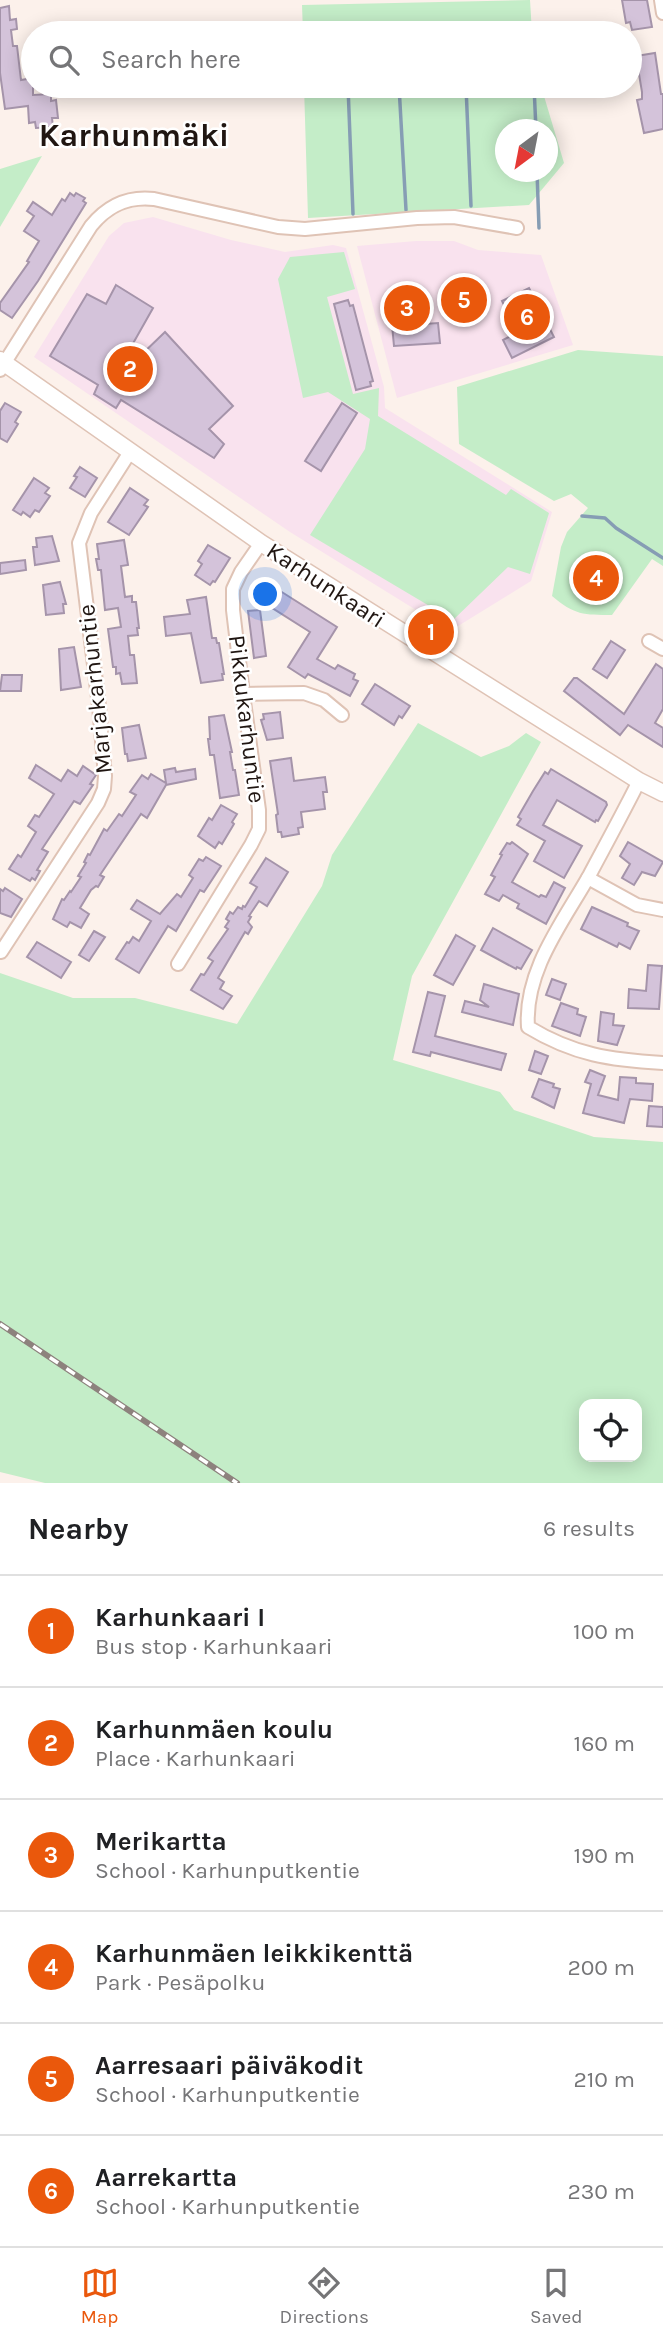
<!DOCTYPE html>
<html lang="en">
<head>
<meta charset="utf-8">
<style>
  :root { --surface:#fff; --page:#f6f6f6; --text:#202124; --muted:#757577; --line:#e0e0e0; --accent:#ea580c }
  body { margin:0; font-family:Karla,sans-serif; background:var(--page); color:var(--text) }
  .controls { position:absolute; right:21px; bottom:21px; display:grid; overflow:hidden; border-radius:14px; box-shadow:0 4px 18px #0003 }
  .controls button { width:63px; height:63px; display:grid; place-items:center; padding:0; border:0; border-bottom:2px solid var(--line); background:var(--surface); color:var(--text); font:35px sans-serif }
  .compass { position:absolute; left:495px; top:119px; width:63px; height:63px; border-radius:50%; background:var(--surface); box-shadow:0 4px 18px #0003; rotate:212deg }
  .you { position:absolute; left:266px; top:595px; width:24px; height:24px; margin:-18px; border:5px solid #fff; border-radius:50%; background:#1a73e8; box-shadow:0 0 0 10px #1a73e833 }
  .badge { display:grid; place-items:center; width:46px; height:46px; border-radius:50%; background:var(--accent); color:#fff; font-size:23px; font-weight:700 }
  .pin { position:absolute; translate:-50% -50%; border:4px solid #fff; box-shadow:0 2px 7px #0006 }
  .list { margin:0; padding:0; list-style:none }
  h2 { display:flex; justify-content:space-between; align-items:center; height:91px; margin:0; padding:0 28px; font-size:30px }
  h2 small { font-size:23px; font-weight:400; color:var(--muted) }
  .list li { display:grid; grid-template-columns:46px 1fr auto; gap:21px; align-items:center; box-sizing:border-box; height:112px; padding:0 28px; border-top:2px solid var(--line) }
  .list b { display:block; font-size:26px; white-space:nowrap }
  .list p { margin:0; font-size:23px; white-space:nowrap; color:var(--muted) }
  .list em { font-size:23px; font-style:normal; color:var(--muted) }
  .icon { flex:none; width:38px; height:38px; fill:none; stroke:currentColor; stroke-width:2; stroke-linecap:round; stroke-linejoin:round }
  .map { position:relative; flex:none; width:663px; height:1483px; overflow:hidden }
  .search { position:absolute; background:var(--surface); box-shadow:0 4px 18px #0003; left:21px; right:21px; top:21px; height:77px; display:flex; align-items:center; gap:18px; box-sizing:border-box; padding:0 24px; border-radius:38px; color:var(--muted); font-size:26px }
  .sheet { height:763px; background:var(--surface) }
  nav { display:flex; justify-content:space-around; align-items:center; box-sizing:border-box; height:98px; border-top:2px solid var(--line); background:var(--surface); font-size:19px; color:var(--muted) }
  nav a { display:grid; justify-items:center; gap:4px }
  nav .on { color:var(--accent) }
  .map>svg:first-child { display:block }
  .education { fill:#f9e2ee }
  .green { fill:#c4edc8; fill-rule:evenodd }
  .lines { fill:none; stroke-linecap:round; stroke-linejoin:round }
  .stream { stroke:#869db4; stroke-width:3.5 }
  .building { fill:#d4c3da; stroke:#a594aa; stroke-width:2 }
  .minor-casing { stroke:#dfc3b5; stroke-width:16 }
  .tertiary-casing { stroke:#dfc3b5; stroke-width:19 }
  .minor { stroke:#fff; stroke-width:12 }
  .tertiary { stroke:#fff; stroke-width:16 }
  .rail-casing { stroke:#8d827d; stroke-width:6 }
  .rail { stroke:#fff; stroke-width:3.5; stroke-dasharray:10; stroke-linecap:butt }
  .labels { text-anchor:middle; stroke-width:5; stroke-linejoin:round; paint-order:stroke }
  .street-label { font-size:24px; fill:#201612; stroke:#fff }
  .district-label { font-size:32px; font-weight:bold; fill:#201612; stroke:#fff }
</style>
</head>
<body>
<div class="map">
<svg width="663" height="1483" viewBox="0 0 663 1483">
  <rect width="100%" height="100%" fill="#fcf1eb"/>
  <g class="education">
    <polygon points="153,217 231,240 285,252 333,245 346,248 384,387 385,408 552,512 531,581 450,631 290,532 34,357 109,236 124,223"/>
    <polygon points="416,241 454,241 478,250 541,255 573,345 397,398 357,246"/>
  </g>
  <g class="green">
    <polygon points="530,0 532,33 303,33 302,5"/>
    <path d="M304,86H541L564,163L529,205L308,218ZM505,130H548V172H505Z"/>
    <polygon points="42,156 0,227 0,169"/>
    <polygon points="344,252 355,289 327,297 353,394 379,388 378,416 506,495 511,489 549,513 530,574 508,567 453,620 310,535 365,449 370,419 328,392 303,398 278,279 290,257"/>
    <path d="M578,350L663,356V566L652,559L612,615C584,615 574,615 552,596L561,547L567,532L588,508L571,494L554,501L459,444L457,387Z"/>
    <path d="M418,723L481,757L509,746L526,733L541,742L412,976L393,1060L500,1092L514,1110L594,1137L663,1142V1483H45L0,1472V973L73,998H135L237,1024L322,886L332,855ZM584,1404H637V1457H584Z"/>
  </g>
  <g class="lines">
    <g class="stream">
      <polyline points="348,86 353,214"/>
      <polyline points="399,86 406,210"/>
      <polyline points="466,86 471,206"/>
      <polyline points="534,86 536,130"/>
      <polyline points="537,172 539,228"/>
      <polyline points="582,516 605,518 616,528 663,558"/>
    </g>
  </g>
  <g class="building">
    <polygon points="622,0 647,0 652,27 632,30 630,22 626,23"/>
    <polygon points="9,6 10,20 16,19 17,29 11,30 13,46 17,46 21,80 33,78 33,95 51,94 51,101 56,100 58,118 52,118 53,127 36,128 35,122 29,123 28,106 5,109 0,73 0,8"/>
    <polygon points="655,53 661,94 663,94 663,129 644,133 637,100 642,99 642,92 636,56"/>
    <polygon points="70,193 74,196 76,193 85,198 83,201 86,203 38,281 12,318 0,310 0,303 29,262 27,261 39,241 24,231 34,216 27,211 33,202 52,215 62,199 65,201"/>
    <polygon points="116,285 153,308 109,386 165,332 233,406 209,429 224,444 214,458 121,400 116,408 94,394 98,385 50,356 87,294 106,304"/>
    <polygon points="529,288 554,337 512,358 503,340 518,332 502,301"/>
    <polygon points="422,290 425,324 438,323 440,343 394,346 389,293"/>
    <polygon points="348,300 350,306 353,305 373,381 370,382 371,386 356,390 334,304"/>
    <polygon points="5,403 21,412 15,422 18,424 7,442 0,438 0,411"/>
    <polygon points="342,403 357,413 321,471 305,461"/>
    <polygon points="80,467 97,478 85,497 70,488 77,477 74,476"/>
    <polygon points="34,478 49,488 45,493 50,496 39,512 35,510 30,517 23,512 21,515 13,510"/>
    <polygon points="130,488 148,500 144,505 148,507 129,535 108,522"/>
    <polygon points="52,536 59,561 35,565 33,547 37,547 36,538"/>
    <polygon points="124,540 128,565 121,566 125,597 132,596 132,602 136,602 139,628 137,628 138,635 128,636 130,655 134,655 137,683 122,684 120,673 116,674 116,667 113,667 108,629 121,627 118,608 105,610 101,570 98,570 96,559 99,559 97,544"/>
    <polygon points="208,545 230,558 215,582 213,581 210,585 195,575 202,564 198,561"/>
    <polygon points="25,560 26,570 0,574 0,563"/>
    <polygon points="60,582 66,604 63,604 64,613 46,615 43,585"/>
    <polygon points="266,582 337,627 317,659 335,669 338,665 355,674 353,679 358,681 350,696 308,674 305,678 288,667 310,632 250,594 257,584 263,587"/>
    <polygon points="206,597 212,638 216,638 217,643 219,643 224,674 222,674 223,680 201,683 191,633 166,636 164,617 190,614 187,600"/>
    <polygon points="260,610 266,656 254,658 248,611"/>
    <polygon points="611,641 625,650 607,678 593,669"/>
    <polygon points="74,647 81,687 61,690 59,649"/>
    <polygon points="656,664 663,669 663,709 655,723 663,728 663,747 628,725 620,735 564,691 574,678 577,678 624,714"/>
    <polygon points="2,675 22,675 21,691 0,691"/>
    <polygon points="375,684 410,706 402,718 399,716 394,725 362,704"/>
    <polygon points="280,712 283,738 267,740 261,720 264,719 263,714"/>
    <polygon points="224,715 232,752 230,752 233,770 235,770 239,795 220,798 214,755 210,755 208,739 210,739 209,717"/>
    <polygon points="139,725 146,758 128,761 127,754 125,754 122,728"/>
    <polygon points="291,758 294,781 325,777 327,792 323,792 325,809 301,812 303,827 298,828 299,834 282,837 281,832 278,832 276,815 278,814 270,761"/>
    <polygon points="36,765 61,781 68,770 77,776 83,766 96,775 90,784 93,785 80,804 74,801 42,849 48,852 37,870 40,871 35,880 32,878 30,881 9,869 18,855 21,857 36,832 28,826 35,815 39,817 54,794 29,778"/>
    <polygon points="175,768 176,772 195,769 196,779 166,785 147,818 141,814 100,875 104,877 98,887 96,886 91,890 80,908 89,914 81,928 70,922 67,927 53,919 62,899 64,900 70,891 71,892 81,877 78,876 86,863 84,862 88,854 90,855 104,829 107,831 119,814 122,816 136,795 130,792 142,775 148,779 151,774 166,783 164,770"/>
    <polygon points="551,769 606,802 607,805 598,821 596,820 595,822 557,800 543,825 582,846 564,878 534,861 545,841 517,825 521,819 518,817 533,791 545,772 548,774"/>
    <polygon points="221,805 237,814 232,822 234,824 222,844 219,842 215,848 198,836 209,818 212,820"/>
    <polygon points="512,842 528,854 512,882 539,897 541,895 546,897 554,882 565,888 546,924 517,908 519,904 503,895 499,901 485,894 495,877 491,875 502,855 500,854 507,843 510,844"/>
    <polygon points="628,842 663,862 655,876 642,872 634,885 622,878 630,864 620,856"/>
    <polygon points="206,857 221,866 204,892 200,890 176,931 168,926 139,973 116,959 127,942 129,943 133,937 139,941 151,921 131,909 137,900 160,914 177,894 181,897 193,878 189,875 199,859 203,861"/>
    <polygon points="266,858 288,872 267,906 259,901 249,916 251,917 248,922 252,927 248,934 245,932 218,978 224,982 220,989 232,996 223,1009 191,990 201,974 204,975 213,961 208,958 228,929 225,927 229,921 226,919 230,912 233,914 238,907 242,909 243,906 245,907 257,887 250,883"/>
    <polygon points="5,888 22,899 11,917 0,913 0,889 3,891"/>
    <polygon points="592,907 628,923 627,926 639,931 630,949 619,943 617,947 581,929"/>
    <polygon points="493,928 532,950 521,969 517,967 516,969 481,950"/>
    <polygon points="94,931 105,937 89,961 79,955"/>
    <polygon points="456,935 475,946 453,985 434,975"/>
    <polygon points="37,942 71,962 61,978 27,957"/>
    <polygon points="648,965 662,966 659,1009 628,1008 629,989 646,991"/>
    <polygon points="552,979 566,984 560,1000 546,995"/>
    <polygon points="484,984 519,994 513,1025 462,1012 465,1001 489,1007 480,1000"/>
    <polygon points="428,992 445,996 435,1036 506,1054 501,1070 431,1052 430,1056 413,1052"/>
    <polygon points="561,1003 578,1009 577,1014 586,1017 580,1036 552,1026"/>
    <polygon points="601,1012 614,1014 613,1025 624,1026 617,1045 598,1041"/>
    <polygon points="535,1051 548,1056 541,1074 529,1070"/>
    <polygon points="590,1070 605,1076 598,1095 618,1100 620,1077 636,1078 636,1083 653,1084 652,1101 630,1099 624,1123 583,1113 591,1084 585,1082"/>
    <polygon points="539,1079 554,1084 553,1087 560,1089 554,1108 532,1097"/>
    <polygon points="649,1106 663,1107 663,1127 647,1126"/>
  </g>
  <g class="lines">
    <defs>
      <g id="minor">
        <polyline points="661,0 663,13"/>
        <path d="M0,370L91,226C108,205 128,196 154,199L278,227L305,229L417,218L454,217L517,228"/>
        <polyline points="649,641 663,649"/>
        <polyline points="243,694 304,693 324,700 342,715"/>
        <path d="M639,781C623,813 606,844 589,876C563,922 524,971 528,1027C574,1055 611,1060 663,1063"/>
        <polyline points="588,878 637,905 663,910"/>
        <polyline points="1,952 98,803 104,789 105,776 99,706 79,543 91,513 130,452"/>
        <polyline points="178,964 251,845 259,829 259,810 243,694 233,610 233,589 241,572 261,543"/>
      </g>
      <polyline id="tertiary" points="0,360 261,543 639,781 663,793"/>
    </defs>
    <use href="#minor" class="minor-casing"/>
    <use href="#tertiary" class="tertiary-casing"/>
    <use href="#minor" class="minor"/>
    <use href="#tertiary" class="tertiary"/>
    <defs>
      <polyline id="rail" points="0,1324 237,1483"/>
    </defs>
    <use href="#rail" class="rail-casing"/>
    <use href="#rail" class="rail"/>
  </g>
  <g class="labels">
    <g class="street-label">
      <text transform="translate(326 585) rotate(33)" y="8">Karhunkaari</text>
      <text transform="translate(95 689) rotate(-96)" y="8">Marjakarhuntie</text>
      <text transform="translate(247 719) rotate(83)" y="8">Pikkukarhuntie</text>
    </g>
    <g class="district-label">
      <text x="134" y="146">Karhunmäki</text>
    </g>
  </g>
</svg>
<div class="controls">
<button><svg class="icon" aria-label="locate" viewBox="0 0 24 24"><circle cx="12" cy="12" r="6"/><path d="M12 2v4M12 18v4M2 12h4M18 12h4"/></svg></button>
</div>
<svg class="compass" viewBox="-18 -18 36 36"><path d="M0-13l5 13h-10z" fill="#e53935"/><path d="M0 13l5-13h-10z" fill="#757577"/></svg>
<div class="you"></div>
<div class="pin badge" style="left:431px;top:632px">1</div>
<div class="pin badge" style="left:130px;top:369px">2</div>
<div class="pin badge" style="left:407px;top:308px">3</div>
<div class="pin badge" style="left:596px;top:578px">4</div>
<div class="pin badge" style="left:464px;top:300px">5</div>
<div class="pin badge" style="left:527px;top:317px">6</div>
<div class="search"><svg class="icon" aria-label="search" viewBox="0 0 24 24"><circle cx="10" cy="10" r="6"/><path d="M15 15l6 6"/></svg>Search here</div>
</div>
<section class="sheet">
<h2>Nearby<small>6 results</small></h2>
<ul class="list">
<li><span class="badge">1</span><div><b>Karhunkaari I</b><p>Bus stop · Karhunkaari</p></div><em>100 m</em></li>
<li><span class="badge">2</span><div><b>Karhunmäen koulu</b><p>Place · Karhunkaari</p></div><em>160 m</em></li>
<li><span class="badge">3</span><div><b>Merikartta</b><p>School · Karhunputkentie</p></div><em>190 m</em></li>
<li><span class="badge">4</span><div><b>Karhunmäen leikkikenttä</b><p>Park · Pesäpolku</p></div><em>200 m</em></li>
<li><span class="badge">5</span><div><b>Aarresaari päiväkodit</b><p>School · Karhunputkentie</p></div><em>210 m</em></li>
<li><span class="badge">6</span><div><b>Aarrekartta</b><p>School · Karhunputkentie</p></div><em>230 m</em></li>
</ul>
</section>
<nav>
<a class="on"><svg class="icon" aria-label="map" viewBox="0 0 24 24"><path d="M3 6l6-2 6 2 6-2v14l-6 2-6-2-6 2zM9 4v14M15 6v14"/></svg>Map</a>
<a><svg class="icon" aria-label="directions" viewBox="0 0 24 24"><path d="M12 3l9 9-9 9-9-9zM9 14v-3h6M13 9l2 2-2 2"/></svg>Directions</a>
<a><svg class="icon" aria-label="saved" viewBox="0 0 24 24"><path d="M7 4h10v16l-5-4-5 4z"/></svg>Saved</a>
</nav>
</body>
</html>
